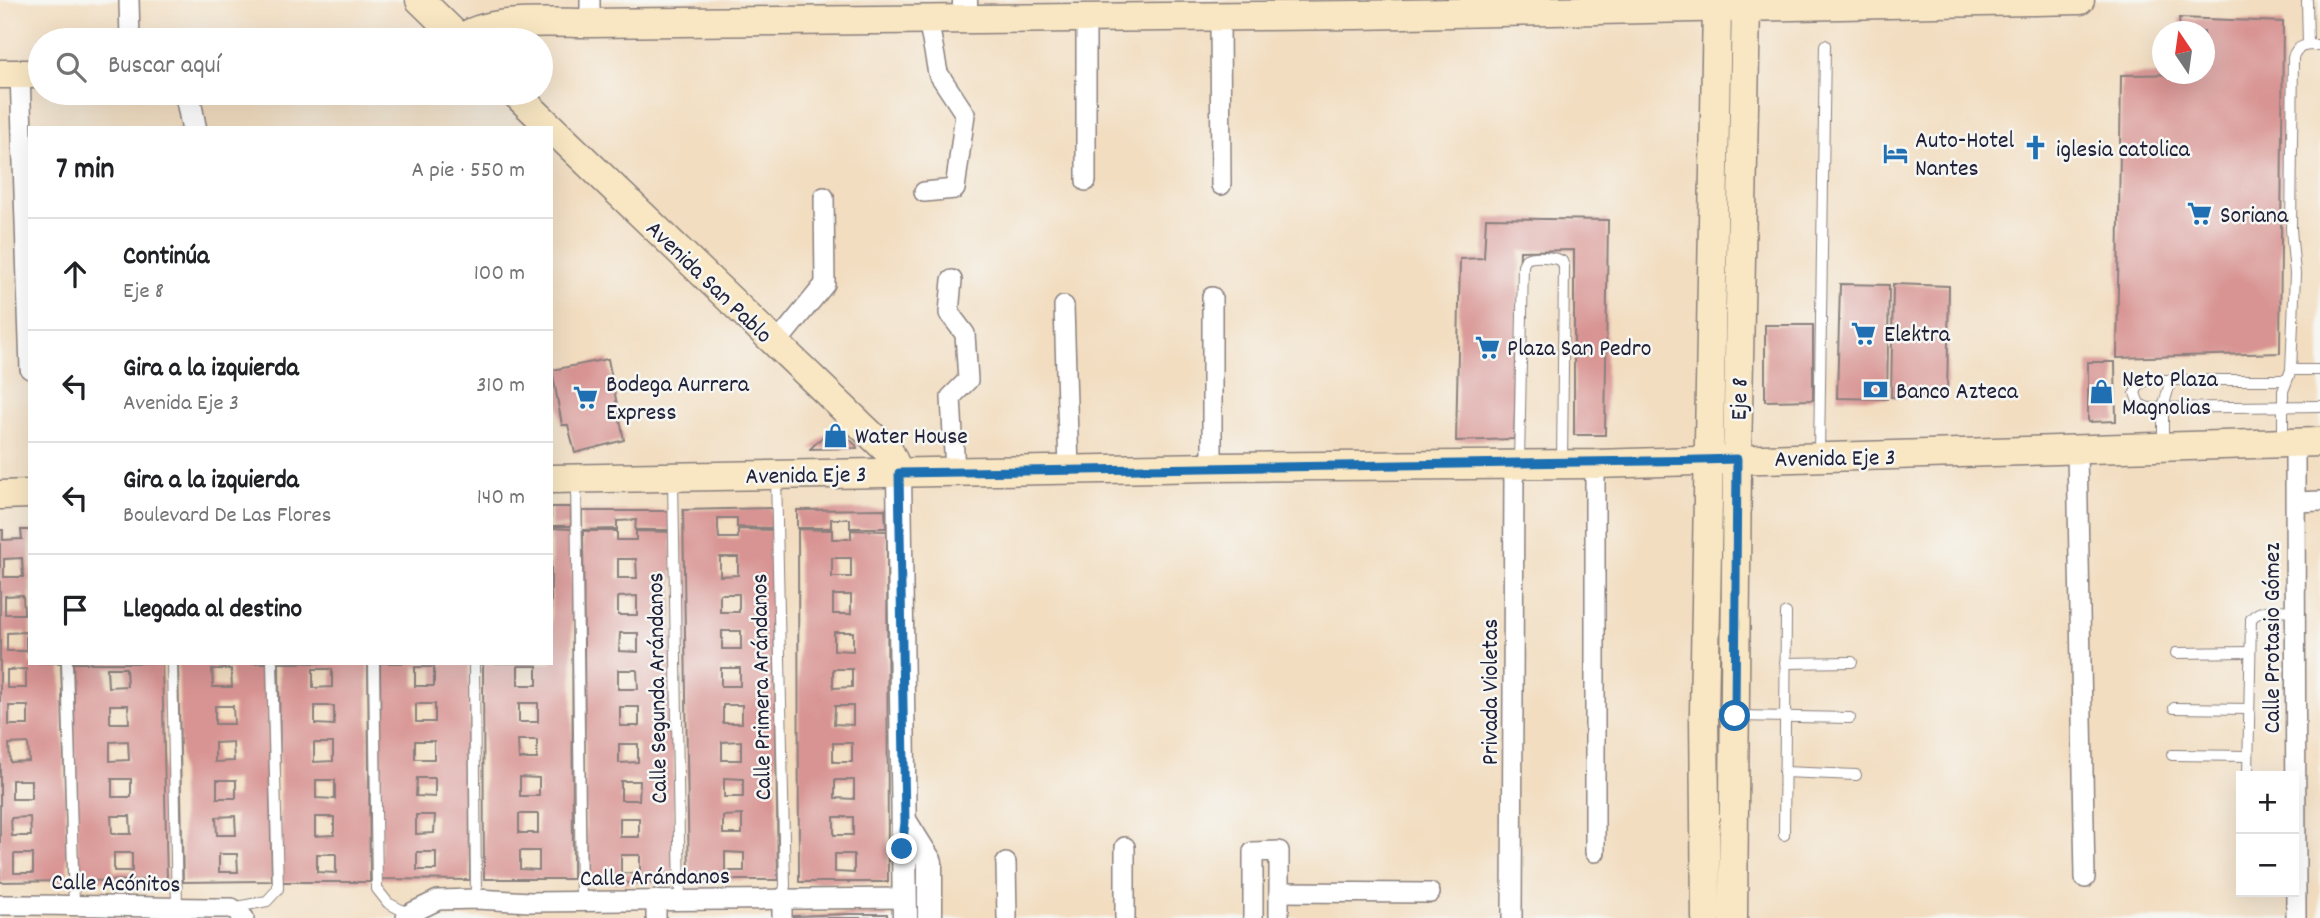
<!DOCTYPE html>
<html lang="es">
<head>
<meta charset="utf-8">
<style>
  :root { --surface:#fff; --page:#f2f2f2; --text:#202124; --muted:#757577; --line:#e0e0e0 }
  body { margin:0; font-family:Dekko,sans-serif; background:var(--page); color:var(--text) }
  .controls { position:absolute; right:21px; bottom:21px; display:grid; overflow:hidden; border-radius:0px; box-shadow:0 7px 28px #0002 }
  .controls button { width:63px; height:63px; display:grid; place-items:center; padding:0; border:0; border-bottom:2px solid var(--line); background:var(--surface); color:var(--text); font:35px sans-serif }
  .compass { position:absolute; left:2152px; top:21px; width:63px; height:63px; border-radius:50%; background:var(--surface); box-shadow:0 7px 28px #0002; rotate:347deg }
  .stop { position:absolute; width:21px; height:21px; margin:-16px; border:5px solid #1f6fb2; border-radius:50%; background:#fff }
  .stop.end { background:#1f6fb2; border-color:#fff; box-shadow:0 2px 7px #0008 }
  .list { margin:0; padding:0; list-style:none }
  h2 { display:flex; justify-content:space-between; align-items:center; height:91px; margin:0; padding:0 28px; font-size:30px }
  h2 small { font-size:23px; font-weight:400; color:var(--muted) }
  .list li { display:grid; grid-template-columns:46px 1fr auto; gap:21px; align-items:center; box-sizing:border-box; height:112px; padding:0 28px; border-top:2px solid var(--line) }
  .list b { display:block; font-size:26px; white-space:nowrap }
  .list p { margin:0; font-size:23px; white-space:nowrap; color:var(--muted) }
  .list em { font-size:23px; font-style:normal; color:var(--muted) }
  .icon { flex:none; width:38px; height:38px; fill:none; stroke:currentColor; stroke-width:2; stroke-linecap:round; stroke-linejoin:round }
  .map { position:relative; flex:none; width:2320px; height:918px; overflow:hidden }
  .search { position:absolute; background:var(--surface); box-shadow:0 7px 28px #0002; left:28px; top:28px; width:525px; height:77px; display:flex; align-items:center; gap:18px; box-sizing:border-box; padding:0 24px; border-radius:38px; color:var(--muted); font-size:26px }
  .panel { position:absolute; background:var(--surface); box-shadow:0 7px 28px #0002; left:28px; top:126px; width:525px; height:539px; border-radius:0px }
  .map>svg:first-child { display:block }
  .building { fill:#d89493; fill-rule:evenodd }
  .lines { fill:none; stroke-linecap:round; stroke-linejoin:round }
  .service-casing { stroke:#8a807e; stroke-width:12 }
  .minor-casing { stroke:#8a807e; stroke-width:22 }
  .tertiary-casing { stroke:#8a807e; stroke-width:27 }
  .secondary-casing { stroke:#8a807e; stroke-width:31 }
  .service { stroke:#fff; stroke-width:10 }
  .minor { stroke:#fff; stroke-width:19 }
  .tertiary { stroke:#fff; stroke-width:24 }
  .secondary { stroke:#f9e7c3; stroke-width:28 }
  .route { stroke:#1f6fb2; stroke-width:9 }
  .labels { text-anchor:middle; stroke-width:5; stroke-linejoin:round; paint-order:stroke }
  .poi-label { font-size:24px; fill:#22223b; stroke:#f6f6f2; text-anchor:start }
  .street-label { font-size:24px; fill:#22223b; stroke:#f6f6f2 }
</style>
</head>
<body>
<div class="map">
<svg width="2320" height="918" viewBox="0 0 2320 918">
  <rect width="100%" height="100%" fill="#f6f6f2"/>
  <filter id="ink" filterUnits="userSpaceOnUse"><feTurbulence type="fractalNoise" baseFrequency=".0143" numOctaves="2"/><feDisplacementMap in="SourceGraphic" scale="14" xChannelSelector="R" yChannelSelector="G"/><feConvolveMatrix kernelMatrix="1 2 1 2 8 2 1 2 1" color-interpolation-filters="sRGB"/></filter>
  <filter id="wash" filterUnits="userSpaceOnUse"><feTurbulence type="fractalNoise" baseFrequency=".00686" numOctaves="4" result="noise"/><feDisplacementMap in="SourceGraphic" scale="28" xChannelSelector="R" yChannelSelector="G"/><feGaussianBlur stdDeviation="1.57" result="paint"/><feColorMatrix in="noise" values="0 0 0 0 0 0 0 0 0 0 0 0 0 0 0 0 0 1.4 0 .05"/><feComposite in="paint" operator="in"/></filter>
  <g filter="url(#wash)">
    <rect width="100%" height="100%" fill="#f2ddc0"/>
    <g id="blocks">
      <g class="building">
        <polygon points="2179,18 2283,22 2280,353 2117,358 2121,75 2204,74 2204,32 2180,32"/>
        <polygon points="1486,218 1608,220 1605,435 1574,435 1574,250 1520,251 1514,439 1456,441 1460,259 1484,258"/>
        <polygon points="1840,284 1889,285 1887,399 1837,398"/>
        <polygon points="1893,284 1949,286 1947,398 1891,397"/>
        <polygon points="1765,325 1813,325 1813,400 1765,401"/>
        <polygon points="608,359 624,440 575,453 568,425 562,425 552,370"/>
        <polygon points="2088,362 2115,362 2116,421 2088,422"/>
        <polygon points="834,426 856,445 857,448 810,449"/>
        <rect x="551" y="507" width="20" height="19"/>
        <path d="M772,508V528L737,527V518H718V528L719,538H738V529L773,530L778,880H689L683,510ZM720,557H738V575L720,576ZM720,594H739V612H720ZM722,631H741V649H722ZM721,668H740V686H721ZM723,705H742V723H723ZM741,741V760H722V742ZM724,778L743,779V797H724ZM742,815V834H723V816ZM725,852L744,853V871H725Z"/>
        <polygon points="885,509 886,528 850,528 850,519 831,519 831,528 797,528 797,510"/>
        <polygon points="582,511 671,511 671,530 635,530 636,520 617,521 617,529 582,530"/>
        <path d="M551,528L572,529L573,879H484L483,663H551ZM518,666H537V685H518ZM519,703H538V722H519ZM518,740H537V759H519ZM520,777L539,778V796H520ZM519,814H538V833H519ZM520,851H539V870L520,869Z"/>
        <path d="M798,529L832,530V539H851V530L887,531L888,882H799ZM832,558H851V577H832ZM833,595H851V614H833ZM834,632H853V651L834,650ZM833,669H852V687L833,688ZM835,706H853V725L834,724ZM833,743H852V762H833ZM835,780H854V799L835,798ZM834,817H853V835H834ZM835,854H854V873L835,872Z"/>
        <path d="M0,530H3V540L22,539L21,530H30V663H61L68,881L0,882ZM22,558L23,577H4V559ZM23,595L24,614H5V596ZM26,632V651H7V633ZM26,669V688H7V670ZM9,706H28V725H9ZM28,743L29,761L10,762L9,744ZM12,780H31V799H12ZM30,817L31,836H12L11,818ZM14,854H33V873H14Z"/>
        <path d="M583,531H617V540H636V531L672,532L675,883H586ZM618,559H636L637,578H618ZM637,596V615H618V597ZM620,633H638V652L619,651ZM618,670H637L638,689H618ZM620,707H639V726H620ZM619,744H638V762L619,763ZM621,781H640L639,800H621ZM620,818H639V837H620ZM621,855H640V874L621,873Z"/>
        <path d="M73,663H162L167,880L78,881ZM107,668H126L127,686L108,687ZM110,705H128L129,723H110ZM128,741L129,760L110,761V742ZM112,779H131V797H112ZM111,816H130L131,834H112ZM114,853H132V871H114Z"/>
        <path d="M178,663H267L272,881L183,882ZM212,669H231L232,687H213ZM215,706H233L234,724H215ZM233,742L234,761L215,762V743ZM217,780H236V798H217ZM235,816L236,835H217L216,817ZM219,854H237L238,872H219Z"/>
        <path d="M279,663H368L370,882H281ZM313,669H332V687L313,688ZM315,706H334V725L315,724ZM314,743H333V761L314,762ZM316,780H335V799L316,798ZM315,817H334V835L315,836ZM317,854H336V873L317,872Z"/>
        <path d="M380,663H469L470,880L381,879ZM415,667H434V686H415ZM416,704H435V722H416ZM415,741H434V759H415ZM417,778H435V797L416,796ZM416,815H435L434,833L416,834ZM417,852H436V870H417Z"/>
        <polygon points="848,914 887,914 887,918 792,918 792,916"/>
      </g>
    </g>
  </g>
  <g filter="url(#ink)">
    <use href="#blocks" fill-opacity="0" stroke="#8a807e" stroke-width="2"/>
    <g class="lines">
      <defs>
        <g id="service">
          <polyline points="2307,0 2308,45"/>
          <polyline points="2291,370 2320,370"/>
          <polyline points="2287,380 2148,380 2139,384 2135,393 2139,404 2148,408 2320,406"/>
          <path d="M2283,440V391L2291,370L2295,274L2291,229L2293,58C2296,44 2308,45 2320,45"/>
          <polyline points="2163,444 2163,408 2171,379"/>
          <polyline points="1819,454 1825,45"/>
          <path d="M1519,462L1523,265L1526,259C1535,255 1553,257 1562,261L1564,267L1562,463"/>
          <polyline points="776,476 785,886 782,898"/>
          <polyline points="576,479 581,902"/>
          <polyline points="673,479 680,900"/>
          <polyline points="2176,653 2249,652"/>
          <polyline points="67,663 74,904"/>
          <polyline points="172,663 177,908"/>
          <polyline points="374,663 377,889 388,903 409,914"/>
          <polyline points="474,663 476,899"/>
          <polyline points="1785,663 1852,662"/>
          <polyline points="2174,708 2248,709"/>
          <polyline points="1739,716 1850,718"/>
          <polyline points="2172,755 2248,756"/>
          <polyline points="1784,772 1856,775"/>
          <path d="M2248,776L2251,619C2261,606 2281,611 2295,611"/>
          <polyline points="1784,835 1786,613"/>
          <polyline points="232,908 267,901 278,889 272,663"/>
        </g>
        <g id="minor">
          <polyline points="129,0 130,40"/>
          <polyline points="590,0 590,23"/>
          <polyline points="1220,17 1221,185"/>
          <polyline points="20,74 30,369"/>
          <polyline points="1086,181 1086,17"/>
          <polyline points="924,192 955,189 965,114 938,73 928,19"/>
          <polyline points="952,280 949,313 965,334 968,380 951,397 955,472"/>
          <polyline points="1212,297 1212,467"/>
          <polyline points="1064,306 1069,470"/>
          <polyline points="776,344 825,284 824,197"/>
          <polyline points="2295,443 2296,918"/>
          <polyline points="2077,451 2085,878"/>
          <polyline points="1595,464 1595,852"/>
          <polyline points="2296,502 2320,501"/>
          <polyline points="1125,847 1125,918"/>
          <polyline points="1006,863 1007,918"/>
          <polyline points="1279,892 1430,893"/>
          <polyline points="656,900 656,918"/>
          <path d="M0,905C77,904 155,908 232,908L244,918"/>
          <polyline points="406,918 409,914 438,900 476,899 530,902 905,898"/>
          <polyline points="782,918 782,898"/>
          <polyline points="1253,918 1253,852 1279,851 1279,918"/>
          <polyline points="1512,918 1514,466"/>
        </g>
        <g id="tertiary">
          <polyline points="965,18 965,0"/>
          <polyline points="187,93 194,128"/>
          <polyline points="899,473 905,918"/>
          <polyline points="905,822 930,862 930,918"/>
        </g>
        <g id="secondary">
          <polyline points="420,0 461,40"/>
          <path d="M460,40C485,17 555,23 590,23L1357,15L2080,0"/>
          <polyline points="0,74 40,74"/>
          <polyline points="515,93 890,453 899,473"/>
          <polyline points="551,479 1212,467 1595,464 2320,442"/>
          <polyline points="0,495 30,494"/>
          <polyline points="1706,918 1704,714 1717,6"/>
          <polyline points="1733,918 1737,459 1746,6"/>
        </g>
      </defs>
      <use href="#service" class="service-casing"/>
      <use href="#minor" class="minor-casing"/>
      <use href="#tertiary" class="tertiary-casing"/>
      <use href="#secondary" class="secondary-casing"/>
      <use href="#service" class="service"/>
      <use href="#minor" class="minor"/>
      <use href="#tertiary" class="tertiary"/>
      <use href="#secondary" class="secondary"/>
    </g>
  </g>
  <g class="lines" filter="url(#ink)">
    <path class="route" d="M902,849L905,822L899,473C1179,470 1458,466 1737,459L1735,716"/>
  </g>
  <defs>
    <symbol id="church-bare" viewBox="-9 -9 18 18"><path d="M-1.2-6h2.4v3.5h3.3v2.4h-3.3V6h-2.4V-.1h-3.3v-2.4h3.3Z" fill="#1f6fb2" stroke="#f6f6f2" stroke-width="2.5" paint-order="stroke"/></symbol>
    <symbol id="hotel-bare" viewBox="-9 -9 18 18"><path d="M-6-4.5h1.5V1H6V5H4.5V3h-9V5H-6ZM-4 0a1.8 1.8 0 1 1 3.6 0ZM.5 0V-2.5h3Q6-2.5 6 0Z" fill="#1f6fb2" stroke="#f6f6f2" stroke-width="2.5" paint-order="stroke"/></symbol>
    <symbol id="supermarket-bare" viewBox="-9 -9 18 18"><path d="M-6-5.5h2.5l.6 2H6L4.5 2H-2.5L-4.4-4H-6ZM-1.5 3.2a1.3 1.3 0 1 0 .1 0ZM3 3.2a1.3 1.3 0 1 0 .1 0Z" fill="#1f6fb2" stroke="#f6f6f2" stroke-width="2.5" paint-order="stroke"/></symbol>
    <symbol id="bank-bare" viewBox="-9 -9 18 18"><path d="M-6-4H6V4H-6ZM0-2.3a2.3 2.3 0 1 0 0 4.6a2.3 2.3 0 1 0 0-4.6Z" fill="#1f6fb2" stroke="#f6f6f2" stroke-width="2.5" paint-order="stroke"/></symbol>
    <symbol id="shop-bare" viewBox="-9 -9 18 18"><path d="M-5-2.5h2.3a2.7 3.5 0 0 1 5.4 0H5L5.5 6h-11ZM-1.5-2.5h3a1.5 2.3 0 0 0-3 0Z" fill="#1f6fb2" stroke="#f6f6f2" stroke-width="2.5" paint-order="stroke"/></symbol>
  </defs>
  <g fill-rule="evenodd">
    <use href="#church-bare" x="2018" y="130" width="35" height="35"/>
    <use href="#hotel-bare" x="1878" y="136" width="35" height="35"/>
    <use href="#supermarket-bare" x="2182" y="196" width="35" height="35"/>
    <use href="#supermarket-bare" x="1846" y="316" width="35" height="35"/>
    <use href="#supermarket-bare" x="1470" y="330" width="35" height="35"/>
    <use href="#bank-bare" x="1858" y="372" width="35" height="35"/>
    <use href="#shop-bare" x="2084" y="374" width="35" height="35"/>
    <use href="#supermarket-bare" x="568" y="380" width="35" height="35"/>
    <use href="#shop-bare" x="818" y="418" width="35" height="35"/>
  </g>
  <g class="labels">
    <g class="poi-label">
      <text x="1915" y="147">Auto-Hotel<tspan x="1915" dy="28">Nantes</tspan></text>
      <text x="2056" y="156">iglesia catolica</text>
      <text x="2220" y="222">Soriana</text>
      <text x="1884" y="341">Elektra</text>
      <text x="1507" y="355">Plaza San Pedro</text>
      <text x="2122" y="386">Neto Plaza<tspan x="2122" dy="28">Magnolias</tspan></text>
      <text x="606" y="391">Bodega Aurrera<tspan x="606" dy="28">Express</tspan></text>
      <text x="1896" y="398">Banco Azteca</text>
      <text x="855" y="443">Water House</text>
    </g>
    <g class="street-label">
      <text transform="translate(710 281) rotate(44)" y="8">Avenida San Pablo</text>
      <text transform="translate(1738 399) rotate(-89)" y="8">Eje 8</text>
      <text transform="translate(1835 457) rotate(-1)" y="8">Avenida Eje 3</text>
      <text transform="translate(806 474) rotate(-1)" y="8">Avenida Eje 3</text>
      <text transform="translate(2271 638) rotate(-90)" y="8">Calle Protasio Gómez</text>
      <text transform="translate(760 687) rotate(-91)" y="8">Calle Primera Arándanos</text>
      <text transform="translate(656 688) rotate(-91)" y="8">Calle Segunda Arándanos</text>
      <text transform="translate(1489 692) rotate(-90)" y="8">Privada Violetas</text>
      <text transform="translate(655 876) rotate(-1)" y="8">Calle Arándanos</text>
      <text transform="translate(116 882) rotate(1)" y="8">Calle Acónitos</text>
    </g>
  </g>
</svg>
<div class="controls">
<button>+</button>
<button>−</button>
</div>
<svg class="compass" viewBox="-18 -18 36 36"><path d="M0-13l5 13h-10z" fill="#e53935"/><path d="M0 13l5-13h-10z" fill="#757577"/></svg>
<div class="stop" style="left:1735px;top:716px"></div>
<div class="stop end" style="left:902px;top:849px"></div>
<div class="search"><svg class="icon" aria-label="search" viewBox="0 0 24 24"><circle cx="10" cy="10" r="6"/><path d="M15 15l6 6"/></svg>Buscar aquí</div>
<section class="panel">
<h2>7 min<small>A pie · 550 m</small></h2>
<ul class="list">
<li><svg class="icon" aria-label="ahead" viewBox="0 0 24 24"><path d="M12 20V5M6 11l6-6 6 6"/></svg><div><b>Continúa</b><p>Eje 8</p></div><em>100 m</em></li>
<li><svg class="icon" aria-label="left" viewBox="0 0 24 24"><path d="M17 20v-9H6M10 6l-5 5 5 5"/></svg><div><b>Gira a la izquierda</b><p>Avenida Eje 3</p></div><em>310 m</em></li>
<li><svg class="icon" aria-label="left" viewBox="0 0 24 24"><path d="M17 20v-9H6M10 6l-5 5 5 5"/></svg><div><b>Gira a la izquierda</b><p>Boulevard De Las Flores</p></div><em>140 m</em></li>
<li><svg class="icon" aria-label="arrive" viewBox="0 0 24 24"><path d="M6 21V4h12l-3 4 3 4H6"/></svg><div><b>Llegada al destino</b></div></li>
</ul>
</section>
</div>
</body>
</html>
